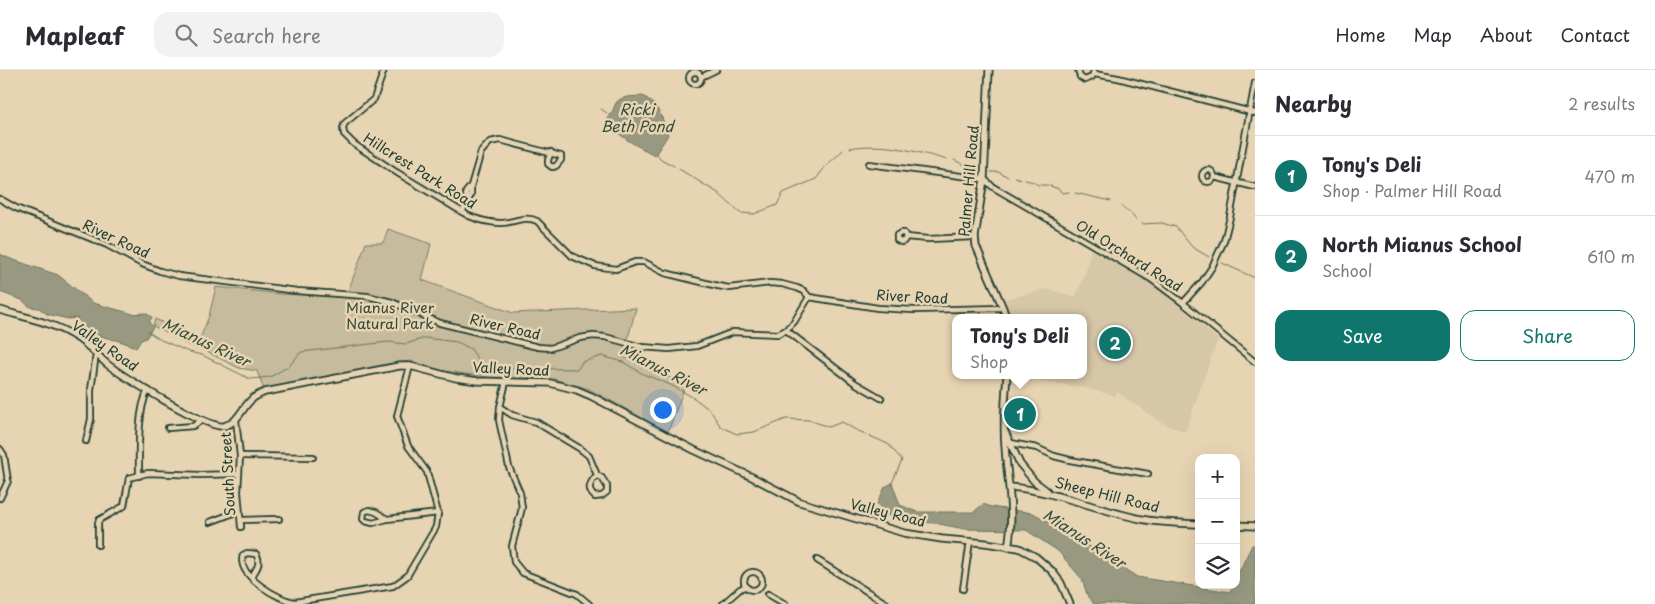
<!DOCTYPE html>
<html lang="en">
<head>
<meta charset="utf-8">
<style>
  :root { --surface:#fff; --page:#f2f2f3; --text:#2b2b33; --muted:#7c7c81; --line:#e1e1e2; --accent:#0f766e }
  body { margin:0; font-family:"Playpen Sans",sans-serif; background:var(--page); color:var(--text) }
  .controls { position:absolute; right:15px; bottom:15px; display:grid; overflow:hidden; border-radius:10px; box-shadow:0 5px 20px #0002 }
  .controls button { width:45px; height:45px; display:grid; place-items:center; padding:0; border:0; border-bottom:1px solid var(--line); background:var(--surface); color:var(--text); font:25px sans-serif }
  .you { position:absolute; left:662px; top:339px; width:18px; height:18px; margin:-12px; border:4px solid #fff; border-radius:50%; background:#1a73e8; box-shadow:0 0 0 8px #1a73e833 }
  .badge { display:grid; place-items:center; width:32px; height:32px; border-radius:50%; background:var(--accent); color:#fff; font-size:16px; font-weight:700 }
  .pin { position:absolute; translate:-50% -50%; border:2px solid #fff; box-shadow:0 1px 5px #0006 }
  .popup { position:absolute; left:952px; top:244px; width:135px; height:65px; box-sizing:border-box; display:grid; place-content:center; border-radius:10px; background:var(--surface); filter:drop-shadow(0 1px 4px #0005); font-size:16px; white-space:nowrap; color:var(--muted) }
  .popup b { font-size:19px; color:var(--text) }
  .popup::after { content:''; position:absolute; left:50%; top:100%; margin-left:-10px; border:10px solid transparent; border-top-color:var(--surface) }
  .list { margin:0; padding:0; list-style:none }
  h2 { display:flex; justify-content:space-between; align-items:center; height:65px; margin:0; padding:0 20px; font-size:21px }
  h2 small { font-size:16px; font-weight:400; color:var(--muted) }
  .list li { display:grid; grid-template-columns:32px 1fr auto; gap:15px; align-items:center; box-sizing:border-box; height:80px; padding:0 20px; border-top:1px solid var(--line) }
  .list b { display:block; font-size:19px; white-space:nowrap }
  .list p { margin:0; font-size:16px; white-space:nowrap; color:var(--muted) }
  .list em { font-size:16px; font-style:normal; color:var(--muted) }
  .actions { display:flex; gap:10px; padding:15px 20px }
  .actions a { flex:1; padding:11px 0; border:1px solid var(--accent); border-radius:15px; text-align:center; font-size:18px; color:var(--accent) }
  .actions .main { background:var(--accent); color:#fff }
  .icon { flex:none; width:28px; height:28px; fill:none; stroke:currentColor; stroke-width:2; stroke-linecap:round; stroke-linejoin:round }
  .map { position:relative; flex:none; width:1255px; height:534px; overflow:hidden }
  header { display:flex; align-items:center; gap:30px; box-sizing:border-box; height:70px; padding:0 25px; background:var(--surface); border-bottom:1px solid var(--line) }
  header strong { font-size:24px }
  nav { display:flex; gap:28px; margin-inline-start:auto; font-size:18px }
  .search { width:350px; height:45px; background:var(--page); display:flex; align-items:center; gap:12px; box-sizing:border-box; padding:0 18px; border-radius:15px; color:var(--muted); font-size:19px }
  main { display:flex }
  aside { flex:1; background:var(--surface) }
  .map>svg:first-child { display:block }
  .built { fill:#d6c7a8 }
  .green { fill:#c6bb9d; stroke:#727c68 }
  .water { fill:#989980; stroke:#687462 }
  .lines { fill:none; stroke-linecap:round; stroke-linejoin:round }
  .stream { stroke:#687462; stroke-width:1 }
  .street-casing { stroke:#1f3d34; stroke-width:8 }
  .secondary-casing { stroke:#1f3d34; stroke-width:9 }
  .street { stroke:#e7d4b2; stroke-width:4.5 }
  .secondary { stroke:#e7d4b2; stroke-width:5.5 }
  .labels { text-anchor:middle; stroke-width:5; stroke-linejoin:round; paint-order:stroke }
  .street-label { font-size:14px; fill:#1f3d34; stroke:#e7d4b2 }
  .park-label { font-size:14px; fill:#304a3e; stroke:#e7d4b2 }
  .water-label { font-size:15px; font-style:italic; fill:#314b3f; stroke:#e7d4b2 }
</style>
</head>
<body>
<header>
<strong>Mapleaf</strong>
<div class="search"><svg class="icon" aria-label="search" viewBox="0 0 24 24"><circle cx="10" cy="10" r="6"/><path d="M15 15l6 6"/></svg>Search here</div>
<nav><a>Home</a><a>Map</a><a>About</a><a>Contact</a></nav>
</header>
<main>
<div class="map">
<svg width="1255" height="534" viewBox="0 0 1255 534">
  <rect width="100%" height="100%" fill="#e7d4b2"/>
  <filter id="ink" filterUnits="userSpaceOnUse"><feTurbulence type="fractalNoise" baseFrequency=".02" numOctaves="2"/><feDisplacementMap in="SourceGraphic" scale="10" xChannelSelector="R" yChannelSelector="G"/><feConvolveMatrix kernelMatrix="1 2 1 2 8 2 1 2 1" color-interpolation-filters="sRGB"/></filter>
  <g filter="url(#ink)">
    <polygon class="built" points="1091,179 1140,206 1160,220 1218,269 1185,362 1160,352 1117,322 1116,326 1081,317 1013,307 1013,305 1084,305 1084,248 1011,248 1005,229 1047,219 1075,227 1085,205"/>
    <polygon class="green" points="388,159 431,174 422,210 513,243 636,238 623,287 663,304 685,316 668,362 589,319 554,309 530,308 501,309 445,301 410,291 383,295 264,320 257,301 239,298 203,280 184,273 176,267 153,256 155,249 200,269 209,246 216,217 281,224 346,227 366,173 383,173"/>
    <g class="water">
      <path d="M643,26C659,35 663,49 668,65L655,85C641,78 609,63 608,47C613,43 613,39 616,33C621,25 635,27 643,26Z"/>
      <path d="M0,184L8,188L58,205L93,233L133,244L145,243L152,247L149,252L153,257L146,268L141,270L136,278C114,265 96,273 77,248L68,249L47,244L39,238L30,237L22,230L0,222Z"/>
      <polygon points="892,413 900,435 917,442 974,442 983,434 991,437 1033,443 1064,460 1137,507 1230,522 1233,515 1236,515 1236,508 1252,475 1255,475 1255,534 1094,534 1088,527 1082,509 1058,481 1026,460 965,459 934,453 901,451 891,448 877,434 885,417"/>
    </g>
    <g class="lines">
      <g class="stream">
        <polyline points="601,39 611,46"/>
        <path d="M850,78C882,72 916,81 947,90"/>
        <polyline points="656,83 661,89 674,96"/>
        <polyline points="954,90 980,102"/>
        <polyline points="679,99 718,123 740,143 754,144 777,135 783,123 816,109 825,97 843,80"/>
        <polyline points="991,102 999,102 1008,107"/>
        <polyline points="1015,107 1021,109"/>
        <polyline points="1025,110 1034,112 1038,115 1047,115 1059,119 1062,123 1069,122"/>
        <polyline points="1075,123 1111,131"/>
        <polyline points="1122,137 1130,142 1136,150"/>
        <polyline points="1142,154 1162,153 1176,157 1192,177 1209,187"/>
        <polyline points="1222,193 1255,208"/>
        <polyline points="147,261 161,270 189,282 202,285 250,309 270,307 289,296 301,282 388,272 406,274 425,268 457,272 471,279 480,293 493,298 578,299 582,292 602,286 623,292 643,304 671,315 694,328 710,340 721,357 737,364 754,362 786,349 809,350 829,357 842,352 854,359 888,374 902,390 892,413"/>
      </g>
      <defs>
        <g id="street">
          <path d="M384,0L374,29L345,53L343,58L344,64L354,74L396,102L469,146C479,150 490,153 501,153C513,153 525,145 537,151L572,186L595,196L616,199L635,192H644L665,203L718,216L729,218L770,213L782,214L797,218L804,221L809,227"/>
          <polyline points="1078,0 1080,7 1085,10 1092,7 1094,0"/>
          <circle cx="695" cy="8" r="6"/>
          <polyline points="1094,4 1118,8 1255,43"/>
          <polyline points="701,7 716,0"/>
          <polyline points="869,94 984,109 993,117 1151,209 1183,233 1255,292"/>
          <circle cx="1208" cy="106" r="6"/>
          <polyline points="1214,107 1255,117"/>
          <polyline points="0,129 16,138 107,175 142,194 160,201 179,206 297,221 367,226 392,232 440,253 538,277 551,278 580,268 593,266 605,267 642,277 669,279 697,276 733,262 778,264 786,260 794,252 809,227"/>
          <polyline points="467,131 466,122 471,116"/>
          <polyline points="462,142 471,125 471,116 481,82 490,72 500,70 561,86 561,90 556,96 552,97 548,94 548,90 551,82"/>
          <polyline points="906,167 904,163 901,163 897,165 897,170 901,172 904,171 906,167 928,169 975,167"/>
          <polyline points="809,227 878,238 913,240 1003,238"/>
          <polyline points="1183,233 1202,212 1212,197 1224,171 1230,147 1255,13"/>
          <polyline points="786,260 855,313 881,328"/>
          <path d="M506,312L500,337L512,345L536,352L579,378L589,386L597,405L602,408L607,416V422L602,426L595,427C586,420 590,412 597,405"/>
          <polyline points="500,337 499,350 509,397 520,423 522,438 512,476 514,492 523,503 577,524 589,534"/>
          <polyline points="236,350 240,386 238,422 241,457"/>
          <polyline points="168,358 193,356 202,350"/>
          <polyline points="86,371 91,349 91,320 96,284"/>
          <polyline points="1011,373 1037,378 1054,386 1070,390 1148,404"/>
          <polyline points="0,379 4,385 8,411 0,428"/>
          <polyline points="240,386 313,387"/>
          <path d="M139,406C139,381 137,341 148,320"/>
          <polyline points="387,449 376,442 369,440 364,442 363,449 365,451 373,453 387,449 438,443"/>
          <polyline points="241,450 279,449"/>
          <polyline points="210,452 239,441"/>
          <polyline points="98,475 98,453 99,450 124,436 129,408 148,403 200,405 238,404"/>
          <polyline points="817,490 887,534"/>
          <circle cx="753" cy="511" r="9"/>
          <path d="M251,507C256,500 262,493 256,484L247,483L243,485C236,506 279,530 295,532L393,516L407,506L436,457L438,443L427,402L408,376L397,346L410,296"/>
          <polyline points="963,519 970,471"/>
          <polyline points="768,524 785,534"/>
          <polyline points="723,534 740,519 746,516"/>
        </g>
        <g id="secondary">
          <polyline points="989,0 984,109 975,167 976,176 1003,238 1006,248"/>
          <path d="M0,240C24,247 51,252 72,265C86,272 96,284 107,294C124,307 207,359 224,356C238,353 242,338 251,330C255,326 260,324 265,322L399,296H410L456,308L478,311L550,313L577,320L591,326L694,380L752,407L800,432L904,463L942,469L985,473L1019,478L1036,487L1052,501L1061,513L1070,534"/>
          <path d="M1007,305C1005,328 1003,352 1005,376C1007,409 1015,443 1008,477"/>
          <polyline points="1005,362 1020,394 1034,411 1047,421"/>
          <path d="M1010,417C1055,421 1097,440 1141,449C1160,453 1180,453 1199,454"/>
          <polyline points="1236,455 1255,456"/>
        </g>
      </defs>
      <use href="#street" class="street-casing"/>
      <use href="#secondary" class="secondary-casing"/>
      <use href="#street" class="street"/>
      <use href="#secondary" class="secondary"/>
    </g>
  </g>
  <g class="labels">
    <g class="street-label">
      <text transform="translate(420 101) rotate(32)" y="5">Hillcrest Park Road</text>
      <text transform="translate(969 111) rotate(-85)" y="5">Palmer Hill Road</text>
      <text transform="translate(116 169) rotate(25)" y="5">River Road</text>
      <text transform="translate(1129 186) rotate(32)" y="5">Old Orchard Road</text>
      <text transform="translate(912 227) rotate(3)" y="5">River Road</text>
      <text transform="translate(505 257) rotate(13)" y="5">River Road</text>
      <text transform="translate(105 276) rotate(35)" y="5">Valley Road</text>
      <text transform="translate(511 299) rotate(3)" y="5">Valley Road</text>
      <text transform="translate(228 404) rotate(-93)" y="5">South Street</text>
      <text transform="translate(1107 425) rotate(14)" y="5">Sheep Hill Road</text>
      <text transform="translate(888 443) rotate(14)" y="5">Valley Road</text>
    </g>
    <g class="park-label">
      <text x="390" y="243">Mianus River<tspan x="390" dy="16">Natural Park</tspan></text>
    </g>
    <g class="water-label">
      <text x="637" y="45">Ricki<tspan x="637" dy="17">Beth Pond</tspan></text>
      <text transform="translate(206 273) rotate(25)" y="5">Mianus River</text>
      <text transform="translate(663 300) rotate(27)" y="5">Mianus River</text>
      <text transform="translate(1084 469) rotate(33)" y="5">Mianus River</text>
    </g>
  </g>
</svg>
<div class="controls">
<button>+</button>
<button>−</button>
<button><svg class="icon" aria-label="layers" viewBox="0 0 24 24"><path d="M12 4l9 5-9 5-9-5zM3 14l9 5 9-5"/></svg></button>
</div>
<div class="you"></div>
<div class="pin badge" style="left:1020px;top:344px">1</div>
<div class="popup"><b>Tony's Deli</b>Shop</div>
<div class="pin badge" style="left:1115px;top:273px">2</div>
</div>
<aside>
<h2>Nearby<small>2 results</small></h2>
<ul class="list">
<li><span class="badge">1</span><div><b>Tony's Deli</b><p>Shop · Palmer Hill Road</p></div><em>470 m</em></li>
<li><span class="badge">2</span><div><b>North Mianus School</b><p>School</p></div><em>610 m</em></li>
</ul>
<div class="actions"><a class="main">Save</a><a>Share</a></div>
</aside>
</main>
</body>
</html>
